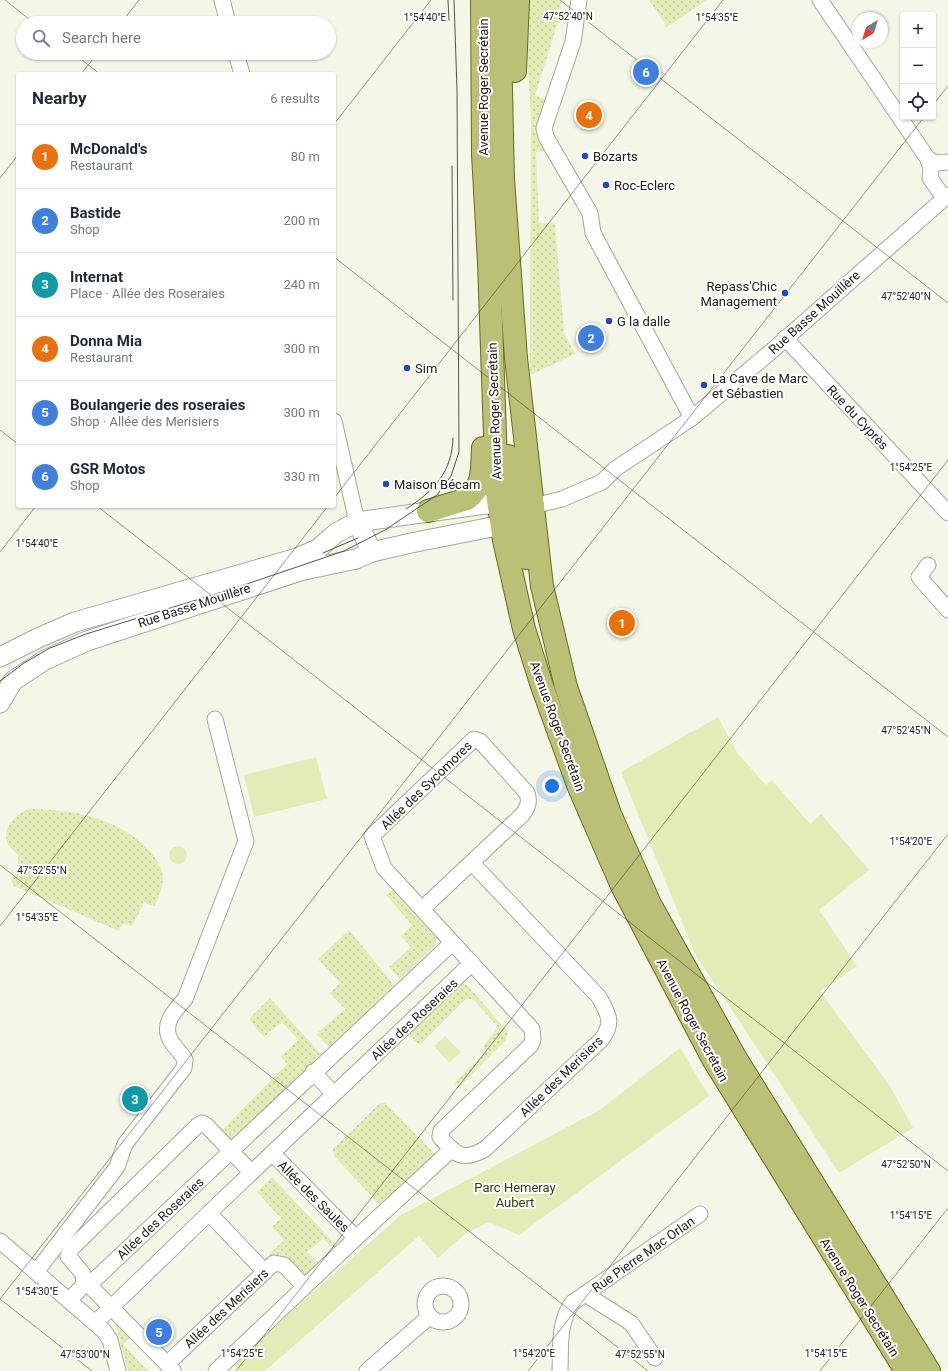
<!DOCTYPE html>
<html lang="en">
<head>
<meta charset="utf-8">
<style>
  :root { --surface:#fff; --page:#f6f6f7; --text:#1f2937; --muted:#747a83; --line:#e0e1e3; --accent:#2648b7 }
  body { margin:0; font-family:Roboto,sans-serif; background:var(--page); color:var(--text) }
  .controls { position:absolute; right:12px; top:12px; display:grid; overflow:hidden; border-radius:4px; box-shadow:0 1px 3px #0004 }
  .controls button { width:36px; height:36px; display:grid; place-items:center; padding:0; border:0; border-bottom:1px solid var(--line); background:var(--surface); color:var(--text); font:20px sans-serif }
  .compass { position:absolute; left:852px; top:12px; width:36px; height:36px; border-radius:50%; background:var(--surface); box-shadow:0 1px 3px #0004; rotate:218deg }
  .you { position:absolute; left:552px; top:786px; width:14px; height:14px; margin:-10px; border:3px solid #fff; border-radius:50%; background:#1a73e8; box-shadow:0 0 0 6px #1a73e833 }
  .badge { display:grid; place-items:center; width:26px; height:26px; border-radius:50%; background:var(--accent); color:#fff; font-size:13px; font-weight:700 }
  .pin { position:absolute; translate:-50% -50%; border:2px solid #fff; box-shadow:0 1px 4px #0006 }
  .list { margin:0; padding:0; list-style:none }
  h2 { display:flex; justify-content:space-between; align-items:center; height:52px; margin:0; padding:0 16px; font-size:17px }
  h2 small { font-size:13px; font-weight:400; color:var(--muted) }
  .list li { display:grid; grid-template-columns:26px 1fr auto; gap:12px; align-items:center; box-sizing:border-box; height:64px; padding:0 16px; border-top:1px solid var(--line) }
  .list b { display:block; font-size:15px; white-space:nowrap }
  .list p { margin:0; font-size:13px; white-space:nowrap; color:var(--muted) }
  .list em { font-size:13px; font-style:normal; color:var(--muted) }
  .icon { flex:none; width:22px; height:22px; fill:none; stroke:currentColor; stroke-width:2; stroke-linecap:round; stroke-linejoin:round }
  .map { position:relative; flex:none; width:948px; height:1371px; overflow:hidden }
  .search { position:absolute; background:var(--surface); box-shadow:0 1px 3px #0004; left:16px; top:16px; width:320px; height:44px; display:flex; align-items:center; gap:10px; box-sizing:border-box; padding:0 14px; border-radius:22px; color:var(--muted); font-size:15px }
  .panel { position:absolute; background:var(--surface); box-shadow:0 1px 3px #0004; left:16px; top:72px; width:320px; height:436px; border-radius:4px }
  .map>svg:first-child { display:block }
  .grass { fill:url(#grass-dots) }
  .green { fill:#e2ecb7 }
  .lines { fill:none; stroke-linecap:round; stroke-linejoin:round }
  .minor-casing { stroke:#a5a89a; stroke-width:17 }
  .tertiary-casing { stroke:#a5a89a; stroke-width:21 }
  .primary-casing { stroke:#656e1b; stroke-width:24 }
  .minor { stroke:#fff; stroke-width:15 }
  .tertiary { stroke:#fff; stroke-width:19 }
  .primary { stroke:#b9c176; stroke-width:22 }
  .tram { stroke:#53554d; stroke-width:1 }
  .ticks { fill:none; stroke:#20211c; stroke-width:1; stroke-opacity:0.45 }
  .poi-dot { fill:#2648b7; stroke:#fff; stroke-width:1.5 }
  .labels { text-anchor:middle; stroke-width:4; stroke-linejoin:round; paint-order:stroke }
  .street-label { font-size:13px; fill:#20211c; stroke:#fff }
  .poi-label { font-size:13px; fill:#20211c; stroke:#fff; text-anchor:start }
  .park-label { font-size:13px; fill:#363c0e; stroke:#fff }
  .ticks-label { font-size:10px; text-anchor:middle; fill:#20211c; stroke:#fff; stroke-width:4; stroke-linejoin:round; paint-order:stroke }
</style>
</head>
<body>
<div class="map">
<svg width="948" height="1371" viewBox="0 0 948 1371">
  <defs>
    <pattern id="grass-dots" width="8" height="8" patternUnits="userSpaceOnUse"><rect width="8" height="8" fill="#e2ecb7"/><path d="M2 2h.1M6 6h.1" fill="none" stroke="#c2ca9d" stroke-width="1.8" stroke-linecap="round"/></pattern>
  </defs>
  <rect width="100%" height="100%" fill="#f4f7e8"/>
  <g class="grass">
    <polygon points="527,0 561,0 560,16 535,95 545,99 536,130 547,151 536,152 539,223 555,223 564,333 575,354 530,375 531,117 526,38"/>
    <polygon points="649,0 707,0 667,27"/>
    <path d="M30,809C73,809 118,818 149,850C156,858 163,868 163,880C162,889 158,898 155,906L144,903L132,926L123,924L119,931L14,886L11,880C15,873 20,864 18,856C16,852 10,849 8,844C1,827 16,813 30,809Z"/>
    <polygon points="392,890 437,939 435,945 400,979 389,967 411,947 401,936 412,925 386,895"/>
    <polygon points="349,930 394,985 330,1048 316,1034 345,1009 330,993 340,983 318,959"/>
    <polygon points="463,983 467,985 508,1032 506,1040 459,1087 455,1084 456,1081 481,1056 484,1045 498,1027 473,999 466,999 420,1045 409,1036 410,1033"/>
    <polygon points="270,998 321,1054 234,1140 229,1139 221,1131 287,1064 281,1056 298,1040 282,1022 264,1037 250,1021 251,1017"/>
    <polygon points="385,1103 435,1154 434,1157 381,1206 334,1156 333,1149 379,1104"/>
    <path d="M272,1177L339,1248L336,1250L323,1239L307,1252L320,1264L309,1274H305C288,1261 286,1248 263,1261L284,1240L272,1227L281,1218L257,1192Z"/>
    <polygon points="117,1322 132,1336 123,1344 148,1371 128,1371 115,1324"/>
  </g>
  <g class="green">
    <polygon points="718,717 738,754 766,785 772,780 810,824 821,814 869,870 819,910 857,966 820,991 890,1086 913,1128 839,1173 695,954 621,772"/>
    <polygon points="316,757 327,799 254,817 244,775"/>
    <circle cx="178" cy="855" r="9"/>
    <polygon points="445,1036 461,1052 449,1063 434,1046"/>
    <polygon points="680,1048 709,1096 519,1235 489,1222 466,1233 438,1258 419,1236 265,1371 240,1371 233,1363 401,1215 598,1111"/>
  </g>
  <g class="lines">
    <defs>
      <g id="minor">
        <polyline points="222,0 228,23"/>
        <polyline points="579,0 573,42 544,128 546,137 590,213 593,233 692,418"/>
        <polyline points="820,0 928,159 931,169 930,178 944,198"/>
        <polyline points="236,53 242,74"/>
        <polyline points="928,159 937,163 948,162"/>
        <polyline points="785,338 948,513"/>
        <polyline points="334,421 357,522"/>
        <polyline points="533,506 562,499 602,482 615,469 692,418 774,349 948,195"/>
        <polyline points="928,565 919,577 948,610"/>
        <path d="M422,909L522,815C528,807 530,802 527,793L480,741L474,739L372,836L384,868L532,1029L533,1039L531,1045L441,1131L440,1137C456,1155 462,1162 485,1149L601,1040C614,1023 609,1015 599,997L472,863"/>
        <polyline points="313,1072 334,1094"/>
        <polyline points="272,1153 356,1238"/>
        <polyline points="209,1213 265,1272"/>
        <polyline points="0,1241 104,1331 110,1340 118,1371"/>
        <path d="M36,1272L117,1167L125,1144L184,1068L185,1060C181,1052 172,1045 169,1037C163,1022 176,1009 185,999L246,841L215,719"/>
        <polyline points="84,1285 83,1274 68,1256 72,1248 197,1126 202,1123 206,1125 251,1172"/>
        <polyline points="89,1285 173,1370"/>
        <circle cx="443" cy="1304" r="18"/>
        <polyline points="585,1294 631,1323 655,1358"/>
        <polyline points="69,1300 84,1285 89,1285 452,943"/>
        <polyline points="95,1323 209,1213 472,963"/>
        <polyline points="167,1364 274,1263 284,1265 304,1286"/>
        <polyline points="216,1371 356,1238 452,1149"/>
        <polyline points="367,1371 430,1316"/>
        <path d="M560,1371C561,1347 558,1324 572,1303L700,1214"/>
      </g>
      <g id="tertiary">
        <polyline points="357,522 372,552"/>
        <polyline points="0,657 38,638 75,622 297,558 318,549 336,533 357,522 485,504 513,505"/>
        <polyline points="0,703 13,681 22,675 45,660 87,641 300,571 356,559 372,552 411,543 502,525 515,518"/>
      </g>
      <g id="primary">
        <polyline points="482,0 483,154 489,263 497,493 504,540 524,629 542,686 578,785 622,886 713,1059 906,1371"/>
        <polyline points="499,0 503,179 516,358 542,586 566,687 610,814 650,904 735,1057 929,1371"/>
        <polyline points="515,71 518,0"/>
        <polyline points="508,456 513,488 518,500 533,506"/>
        <polyline points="500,504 518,516 526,558"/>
        <path d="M428,511L467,499C484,486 482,468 483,448"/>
      </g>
    </defs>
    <use href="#minor" class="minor-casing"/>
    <use href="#tertiary" class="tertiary-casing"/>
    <use href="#primary" class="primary-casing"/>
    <use href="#minor" class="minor"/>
    <use href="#tertiary" class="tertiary"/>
    <use href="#primary" class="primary"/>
    <g class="tram">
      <polyline points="448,0 449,20"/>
      <polyline points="452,166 453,300"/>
      <path d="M406,509C434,491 452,472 453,438"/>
      <polyline points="323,553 358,538"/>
      <polyline points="0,681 24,663 50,648 86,634 232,589 344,551 385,530 437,495 451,476 459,452 457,90 454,0"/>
    </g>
  </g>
  <path class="ticks" d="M5,0L34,23M560,0L948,303M121,23L139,0M73,53L100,74M81,74L98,53M933,105L948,86M334,124L431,0M0,178L18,155M334,257L948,737M0,430L18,444M334,498L723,0M97,506L948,1171M0,552L36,506M0,865L648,1371M0,926L328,506M0,1299L924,117M0,1299L92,1371M236,1371L948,460M528,1371L948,834M820,1371L948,1208"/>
  <g class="poi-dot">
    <circle cx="585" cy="156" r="4"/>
    <circle cx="606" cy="185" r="4"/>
    <circle cx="785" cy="293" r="4"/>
    <circle cx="609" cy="321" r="4"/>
    <circle cx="407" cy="368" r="4"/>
    <circle cx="704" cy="385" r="4"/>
    <circle cx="386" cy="484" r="4"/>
  </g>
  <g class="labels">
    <g class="street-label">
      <text transform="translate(483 87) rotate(-90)" y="5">Avenue Roger Secrétain</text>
      <text transform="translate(814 312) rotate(-42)" y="5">Rue Basse Mouillère</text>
      <text transform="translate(494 411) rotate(-92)" y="5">Avenue Roger Secrétain</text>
      <text transform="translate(858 417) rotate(47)" y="5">Rue du Cyprès</text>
      <text transform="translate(194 605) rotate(-18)" y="5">Rue Basse Mouillère</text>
      <text transform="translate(558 726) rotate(70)" y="5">Avenue Roger Secrétain</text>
      <text transform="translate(426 785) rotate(-44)" y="5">Allée des Sycomores</text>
      <text transform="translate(414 1019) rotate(-43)" y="5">Allée des Roseraies</text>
      <text transform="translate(693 1020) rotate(62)" y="5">Avenue Roger Secrétain</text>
      <text transform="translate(561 1076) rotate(-44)" y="5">Allée des Merisiers</text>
      <text transform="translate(314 1196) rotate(45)" y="5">Allée des Saules</text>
      <text transform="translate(160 1218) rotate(-43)" y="5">Allée des Roseraies</text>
      <text transform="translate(643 1254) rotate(-35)" y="5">Rue Pierre Mac Orlan</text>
      <text transform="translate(860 1297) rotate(58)" y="5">Avenue Roger Secrétain</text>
      <text transform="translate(226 1308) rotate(-43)" y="5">Allée des Merisiers</text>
    </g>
    <g class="poi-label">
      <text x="593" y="161">Bozarts</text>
      <text x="614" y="190">Roc-Eclerc</text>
      <text x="777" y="291" text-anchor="end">Repass'Chic<tspan x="777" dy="15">Management</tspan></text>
      <text x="617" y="326">G la dalle</text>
      <text x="415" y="373">Sim</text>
      <text x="712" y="383">La Cave de Marc<tspan x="712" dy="15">et Sébastien</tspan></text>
      <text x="394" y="489">Maison Bécam</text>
    </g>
    <g class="park-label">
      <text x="515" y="1192">Parc Hemeray<tspan x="515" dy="15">Aubert</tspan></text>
    </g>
  </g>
  <g class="ticks-label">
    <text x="568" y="20">47°52'40"N</text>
    <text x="425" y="21">1°54'40"E</text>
    <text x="717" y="21">1°54'35"E</text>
    <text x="906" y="300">47°52'40"N</text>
    <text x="911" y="471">1°54'25"E</text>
    <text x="37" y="547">1°54'40"E</text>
    <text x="906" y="734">47°52'45"N</text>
    <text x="911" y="845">1°54'20"E</text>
    <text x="42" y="874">47°52'55"N</text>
    <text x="37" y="921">1°54'35"E</text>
    <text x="906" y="1168">47°52'50"N</text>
    <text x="911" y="1219">1°54'15"E</text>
    <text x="37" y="1295">1°54'30"E</text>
    <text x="242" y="1357">1°54'25"E</text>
    <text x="534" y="1357">1°54'20"E</text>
    <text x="826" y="1357">1°54'15"E</text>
    <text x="85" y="1358">47°53'00"N</text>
    <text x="640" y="1358">47°52'55"N</text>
  </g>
</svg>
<div class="controls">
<button>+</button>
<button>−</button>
<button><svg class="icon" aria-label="locate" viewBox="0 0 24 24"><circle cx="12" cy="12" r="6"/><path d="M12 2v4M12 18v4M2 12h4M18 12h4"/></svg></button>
</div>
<svg class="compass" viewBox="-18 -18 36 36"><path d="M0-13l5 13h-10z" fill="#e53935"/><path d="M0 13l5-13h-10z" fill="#747a83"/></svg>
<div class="you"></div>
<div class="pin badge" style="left:622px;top:623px;background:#e8710a">1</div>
<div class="pin badge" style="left:591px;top:338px;background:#3f7fe0">2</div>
<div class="pin badge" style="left:135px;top:1099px;background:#0f9aa8">3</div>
<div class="pin badge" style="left:589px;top:115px;background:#e8710a">4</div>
<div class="pin badge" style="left:159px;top:1332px;background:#3f7fe0">5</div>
<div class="pin badge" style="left:646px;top:72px;background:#3f7fe0">6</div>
<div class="search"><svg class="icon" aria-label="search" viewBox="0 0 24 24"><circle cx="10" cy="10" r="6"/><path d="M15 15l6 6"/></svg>Search here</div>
<section class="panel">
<h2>Nearby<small>6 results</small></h2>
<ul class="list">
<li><span class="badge" style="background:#e8710a">1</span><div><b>McDonald's</b><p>Restaurant</p></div><em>80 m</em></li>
<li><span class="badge" style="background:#3f7fe0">2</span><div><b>Bastide</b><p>Shop</p></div><em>200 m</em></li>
<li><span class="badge" style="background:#0f9aa8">3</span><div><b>Internat</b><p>Place · Allée des Roseraies</p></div><em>240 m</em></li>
<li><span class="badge" style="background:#e8710a">4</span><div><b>Donna Mia</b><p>Restaurant</p></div><em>300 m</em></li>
<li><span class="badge" style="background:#3f7fe0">5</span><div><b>Boulangerie des roseraies</b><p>Shop · Allée des Merisiers</p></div><em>300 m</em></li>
<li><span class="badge" style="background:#3f7fe0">6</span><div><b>GSR Motos</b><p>Shop</p></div><em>330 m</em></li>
</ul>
</section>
</div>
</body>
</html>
